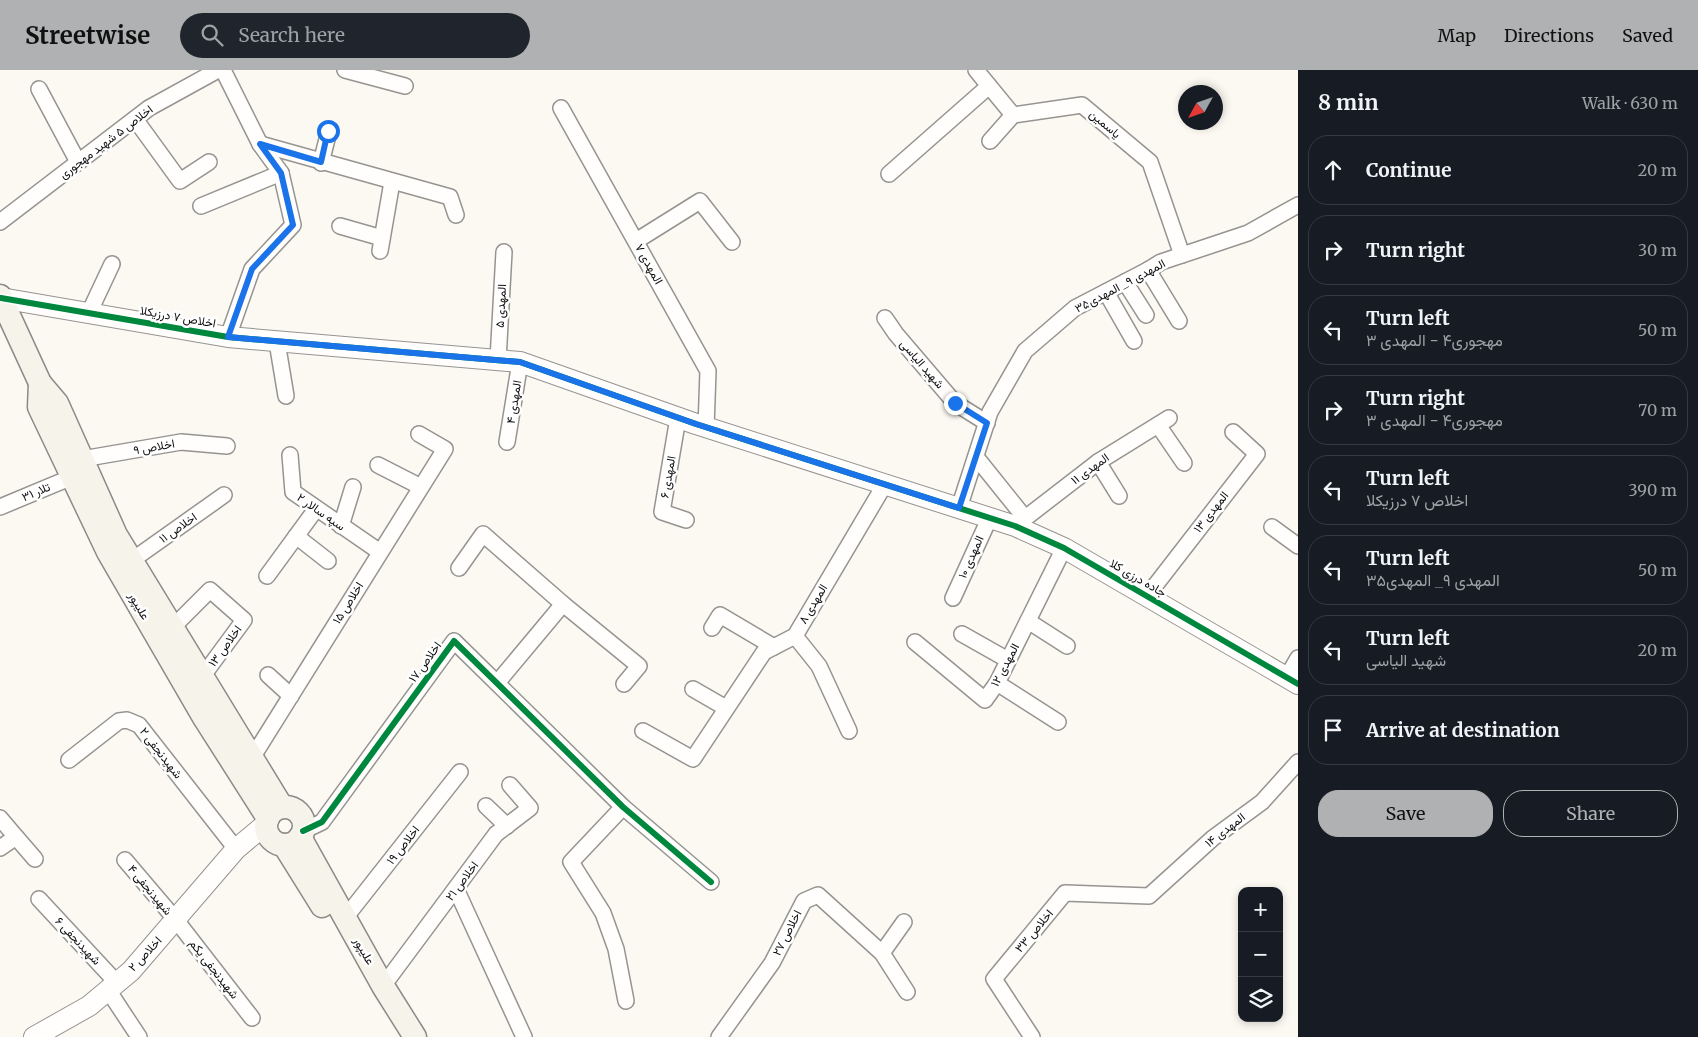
<!DOCTYPE html>
<html lang="en">
<head>
<meta charset="utf-8">
<style>
  :root { --surface:#171b24; --page:#20242c; --text:#f1f3f6; --muted:#9ea1a6; --line:#363941; --accent:#b0b1b2 }
  body { margin:0; font-family:Merriweather,Vazirmatn,serif; background:var(--page); color:var(--text) }
  .controls { position:absolute; right:15px; bottom:15px; display:grid; overflow:hidden; border-radius:10px; box-shadow:0 2px 8px #0003 }
  .controls button { width:45px; height:45px; display:grid; place-items:center; padding:0; border:0; border-bottom:1px solid var(--line); background:var(--surface); color:var(--text); font:25px sans-serif }
  .compass { position:absolute; left:1178px; top:15px; width:45px; height:45px; border-radius:50%; background:var(--surface); box-shadow:0 2px 8px #0003; rotate:230deg }
  .stop { position:absolute; width:15px; height:15px; margin:-11px; border:4px solid #1a73e8; border-radius:50%; background:#fff }
  .stop.end { background:#1a73e8; border-color:#fff; box-shadow:0 1px 5px #0008 }
  .list { margin:0; padding:0; list-style:none }
  h2 { display:flex; justify-content:space-between; align-items:center; height:65px; margin:0; padding:0 20px; font-size:21px }
  h2 small { font-size:16px; font-weight:400; color:var(--muted) }
  .list li { display:grid; grid-template-columns:32px 1fr auto; gap:15px; align-items:center; box-sizing:border-box; height:70px; margin:0 10px 10px; padding:0 10px; border:1px solid var(--line); border-radius:20px }
  .list b { display:block; font-size:19px; white-space:nowrap }
  .list p { margin:0; font-size:16px; white-space:nowrap; color:var(--muted) }
  .list em { font-size:16px; font-style:normal; color:var(--muted) }
  .actions { display:flex; gap:10px; padding:15px 20px }
  .actions a { flex:1; padding:11px 0; border:1px solid var(--accent); border-radius:20px; text-align:center; font-size:18px; color:var(--accent) }
  .actions .main { background:var(--accent); color:#111 }
  .icon { flex:none; width:28px; height:28px; fill:none; stroke:currentColor; stroke-width:2; stroke-linecap:round; stroke-linejoin:round }
  .map { position:relative; flex:none; width:1298px; height:967px; overflow:hidden }
  header { display:flex; align-items:center; gap:30px; box-sizing:border-box; height:70px; padding:0 25px; background:var(--accent); color:#111 }
  header strong { font-size:24px }
  nav { display:flex; gap:28px; margin-inline-start:auto; font-size:18px }
  .search { width:350px; height:45px; background:var(--page); display:flex; align-items:center; gap:12px; box-sizing:border-box; padding:0 18px; border-radius:28px; color:var(--muted); font-size:19px }
  main { display:flex }
  aside { flex:1; background:var(--surface) }
  .map>svg:first-child { display:block }
  .lines { fill:none; stroke-linecap:round; stroke-linejoin:round }
  .minor-casing { stroke:#959491; stroke-width:18 }
  .tertiary-casing { stroke:#959491; stroke-width:22 }
  .secondary-casing { stroke:#8c8a87; stroke-width:25 }
  .minor { stroke:#fffefd; stroke-width:15 }
  .tertiary { stroke:#fffefd; stroke-width:20 }
  .secondary { stroke:#f5f3ea; stroke-width:22 }
  .cycleway-casing { stroke:#fff; stroke-width:9 }
  .cycleway { stroke:#00873e; stroke-width:6 }
  .route { stroke:#1a73e8; stroke-width:6 }
  .labels { text-anchor:middle; stroke-width:5; stroke-linejoin:round; paint-order:stroke }
  .street-label { font-size:12px; fill:#0e0e0e; stroke:#fff }
</style>
</head>
<body>
<header>
<strong>Streetwise</strong>
<div class="search"><svg class="icon" aria-label="search" viewBox="0 0 24 24"><circle cx="10" cy="10" r="6"/><path d="M15 15l6 6"/></svg>Search here</div>
<nav><a>Map</a><a>Directions</a><a>Saved</a></nav>
</header>
<main>
<div class="map">
<svg width="1298" height="967" viewBox="0 0 1298 967">
  <rect width="100%" height="100%" fill="#fcf9f2"/>
  <g class="lines">
    <defs>
      <g id="minor">
        <polyline points="223,0 260,74 281,103 293,155 252,199 228,267"/>
        <polyline points="345,0 405,16"/>
        <polyline points="976,0 1013,45 1082,35 1150,92 1182,185"/>
        <polyline points="39,19 78,92"/>
        <polyline points="561,38 708,301 706,358"/>
        <polyline points="135,49 180,111 209,92"/>
        <polyline points="990,71 1013,45"/>
        <polyline points="260,74 450,127 456,145"/>
        <polyline points="321,93 329,61"/>
        <polyline points="889,104 989,16"/>
        <polyline points="201,136 281,103"/>
        <polyline points="0,152 149,38 218,0"/>
        <polyline points="340,156 382,168"/>
        <polyline points="636,171 700,131 732,172"/>
        <polyline points="380,181 392,112"/>
        <polyline points="1148,200 1179,251"/>
        <polyline points="1125,212 1146,245"/>
        <polyline points="1106,222 1134,271"/>
        <polyline points="89,243 112,194"/>
        <polyline points="885,248 896,264 955,333 987,353"/>
        <polyline points="277,272 286,326"/>
        <polyline points="498,290 504,182"/>
        <polyline points="678,348 662,442 686,450"/>
        <polyline points="1158,355 1184,393"/>
        <polyline points="507,372 520,292"/>
        <polyline points="290,385 293,422 380,482"/>
        <polyline points="976,387 1025,448"/>
        <polyline points="82,389 181,372 227,376"/>
        <polyline points="1098,392 1119,426"/>
        <polyline points="378,395 421,417"/>
        <polyline points="0,437 72,407"/>
        <polyline points="959,438 990,342 1025,281 1075,238 1148,200 1161,192 1248,163 1298,135"/>
        <polyline points="341,456 353,417"/>
        <polyline points="1015,456 1098,392 1169,348"/>
        <polyline points="1272,457 1298,476"/>
        <polyline points="296,466 328,491"/>
        <polyline points="131,491 224,425"/>
        <polyline points="459,498 483,464 563,534"/>
        <polyline points="267,506 316,439"/>
        <polyline points="1147,526 1257,384 1233,362"/>
        <polyline points="953,528 990,447"/>
        <polyline points="1028,551 1067,576"/>
        <polyline points="172,558 210,520 244,550 202,607"/>
        <polyline points="712,558 720,545 774,577"/>
        <polyline points="962,564 1008,590"/>
        <polyline points="795,566 819,596 849,661"/>
        <polyline points="915,572 985,630 997,613 1064,478"/>
        <polyline points="268,605 291,626"/>
        <polyline points="1287,607 1298,588"/>
        <polyline points="497,613 563,534 639,596 624,614"/>
        <polyline points="997,613 1058,652"/>
        <polyline points="693,619 726,638"/>
        <polyline points="643,661 693,689 764,582 795,566 885,414"/>
        <polyline points="252,688 445,379 419,364"/>
        <polyline points="69,690 119,651 127,650 139,655 236,779"/>
        <polyline points="486,736 507,756"/>
        <polyline points="623,737 571,792 603,843 616,879 626,931"/>
        <polyline points="0,748 16,767 0,778"/>
        <polyline points="303,761 322,752 454,571 623,737 711,812"/>
        <polyline points="16,767 35,789"/>
        <polyline points="125,790 176,850 252,948"/>
        <polyline points="456,819 524,967"/>
        <polyline points="39,829 117,913"/>
        <polyline points="345,848 460,702"/>
        <polyline points="882,883 904,852"/>
        <polyline points="383,916 496,764 530,738 510,715"/>
        <polyline points="108,920 139,967"/>
        <polyline points="719,967 772,893 804,831 818,825 882,883 907,922"/>
        <polyline points="1032,967 994,909 1065,823 1149,826 1213,768 1262,732 1298,692"/>
      </g>
      <g id="tertiary">
        <polyline points="1,228 228,267 520,292 696,354 1015,456 1064,478 1298,614"/>
        <polyline points="34,967 89,936 131,901 236,779 266,754"/>
      </g>
      <g id="secondary">
        <polyline points="0,226 40,313"/>
        <circle cx="285" cy="756" r="19"/>
        <polyline points="268,748 203,646 108,482 39,337 40,313 57,333 116,465 282,737"/>
        <polyline points="300,767 383,916 415,967"/>
        <polyline points="284,775 322,836"/>
      </g>
    </defs>
    <use href="#minor" class="minor-casing"/>
    <use href="#tertiary" class="tertiary-casing"/>
    <use href="#secondary" class="secondary-casing"/>
    <use href="#minor" class="minor"/>
    <use href="#tertiary" class="tertiary"/>
    <use href="#secondary" class="secondary"/>
    <defs>
      <g id="cycleway">
        <polyline points="1,228 228,267 520,292 696,354 1015,456 1064,478 1298,614"/>
        <polyline points="303,761 322,752 454,571 623,737 711,812"/>
      </g>
    </defs>
    <use href="#cycleway" class="cycleway-casing"/>
    <use href="#cycleway" class="cycleway"/>
  </g>
  <g class="lines">
    <polyline class="route" points="328,61 321,92 260,74 281,103 293,155 252,199 228,267 520,292 696,354 959,438 987,353 955,333"/>
  </g>
  <g class="labels">
    <g class="street-label">
      <text transform="translate(1105 54) rotate(40)" y="4">یاسمین</text>
      <text transform="translate(106 72) rotate(-37)" y="4">اخلاص ۵ شهید مهجوری</text>
      <text transform="translate(649 194) rotate(61)" y="4">المهدی ۷</text>
      <text transform="translate(1120 216) rotate(-28)" y="4">المهدی ۹_ المهدی۳۵</text>
      <text transform="translate(501 236) rotate(-87)" y="4">المهدی ۵</text>
      <text transform="translate(178 247) rotate(10)" y="4">اخلاص ۷ درزیکلا</text>
      <text transform="translate(922 294) rotate(49)" y="4">شهید الیاسی</text>
      <text transform="translate(514 332) rotate(-81)" y="4">المهدی ۴</text>
      <text transform="translate(154 377) rotate(-10)" y="4">اخلاص ۹</text>
      <text transform="translate(1090 399) rotate(-36)" y="4">المهدی ۱۱</text>
      <text transform="translate(668 407) rotate(-80)" y="4">المهدی ۶</text>
      <text transform="translate(36 422) rotate(-23)" y="4">تلار ۳۱</text>
      <text transform="translate(321 442) rotate(35)" y="4">سپه سالار ۲</text>
      <text transform="translate(1211 442) rotate(-52)" y="4">المهدی ۱۳</text>
      <text transform="translate(178 458) rotate(-35)" y="4">اخلاص ۱۱</text>
      <text transform="translate(971 487) rotate(-66)" y="4">المهدی ۱۰</text>
      <text transform="translate(1138 508) rotate(30)" y="4">جاده درزی کلا</text>
      <text transform="translate(348 533) rotate(-58)" y="4">اخلاص ۱۵</text>
      <text transform="translate(813 534) rotate(-59)" y="4">المهدی ۸</text>
      <text transform="translate(139 536) rotate(60)" y="4">علیپور</text>
      <text transform="translate(225 576) rotate(-54)" y="4">اخلاص ۱۳</text>
      <text transform="translate(425 592) rotate(-54)" y="4">اخلاص ۱۷</text>
      <text transform="translate(1005 595) rotate(-62)" y="4">المهدی ۱۲</text>
      <text transform="translate(161 683) rotate(52)" y="4">شهیدنجفی ۲</text>
      <text transform="translate(1225 760) rotate(-38)" y="4">المهدی ۱۴</text>
      <text transform="translate(403 775) rotate(-52)" y="4">اخلاص ۱۹</text>
      <text transform="translate(462 811) rotate(-53)" y="4">اخلاص ۲۱</text>
      <text transform="translate(150 820) rotate(50)" y="4">شهیدنجفی ۴</text>
      <text transform="translate(1034 861) rotate(-50)" y="4">اخلاص ۳۳</text>
      <text transform="translate(787 863) rotate(-63)" y="4">اخلاص ۲۷</text>
      <text transform="translate(78 871) rotate(47)" y="4">شهیدنجفی ۶</text>
      <text transform="translate(364 881) rotate(60)" y="4">علیپور</text>
      <text transform="translate(145 884) rotate(-47)" y="4">اخلاص ۲</text>
      <text transform="translate(214 899) rotate(52)" y="4">شهیدنجفی یکم</text>
    </g>
  </g>
</svg>
<div class="controls">
<button>+</button>
<button>−</button>
<button><svg class="icon" aria-label="layers" viewBox="0 0 24 24"><path d="M12 4l9 5-9 5-9-5zM3 14l9 5 9-5"/></svg></button>
</div>
<svg class="compass" viewBox="-18 -18 36 36"><path d="M0-13l5 13h-10z" fill="#e53935"/><path d="M0 13l5-13h-10z" fill="#9ea1a6"/></svg>
<div class="stop" style="left:328px;top:61px"></div>
<div class="stop end" style="left:955px;top:333px"></div>
</div>
<aside>
<h2>8 min<small>Walk · 630 m</small></h2>
<ul class="list">
<li><svg class="icon" aria-label="ahead" viewBox="0 0 24 24"><path d="M12 20V5M6 11l6-6 6 6"/></svg><div><b>Continue</b></div><em>20 m</em></li>
<li><svg class="icon" aria-label="right" viewBox="0 0 24 24"><path d="M7 20v-9h11M14 6l5 5-5 5"/></svg><div><b>Turn right</b></div><em>30 m</em></li>
<li><svg class="icon" aria-label="left" viewBox="0 0 24 24"><path d="M17 20v-9H6M10 6l-5 5 5 5"/></svg><div><b>Turn left</b><p>مهجوری۴ - المهدی ۳</p></div><em>50 m</em></li>
<li><svg class="icon" aria-label="right" viewBox="0 0 24 24"><path d="M7 20v-9h11M14 6l5 5-5 5"/></svg><div><b>Turn right</b><p>مهجوری۴ - المهدی ۳</p></div><em>70 m</em></li>
<li><svg class="icon" aria-label="left" viewBox="0 0 24 24"><path d="M17 20v-9H6M10 6l-5 5 5 5"/></svg><div><b>Turn left</b><p>اخلاص ۷ درزیکلا</p></div><em>390 m</em></li>
<li><svg class="icon" aria-label="left" viewBox="0 0 24 24"><path d="M17 20v-9H6M10 6l-5 5 5 5"/></svg><div><b>Turn left</b><p>المهدی ۹_ المهدی۳۵</p></div><em>50 m</em></li>
<li><svg class="icon" aria-label="left" viewBox="0 0 24 24"><path d="M17 20v-9H6M10 6l-5 5 5 5"/></svg><div><b>Turn left</b><p>شهید الیاسی</p></div><em>20 m</em></li>
<li><svg class="icon" aria-label="arrive" viewBox="0 0 24 24"><path d="M6 21V4h12l-3 4 3 4H6"/></svg><div><b>Arrive at destination</b></div></li>
</ul>
<div class="actions"><a class="main">Save</a><a>Share</a></div>
</aside>
</main>
</body>
</html>
